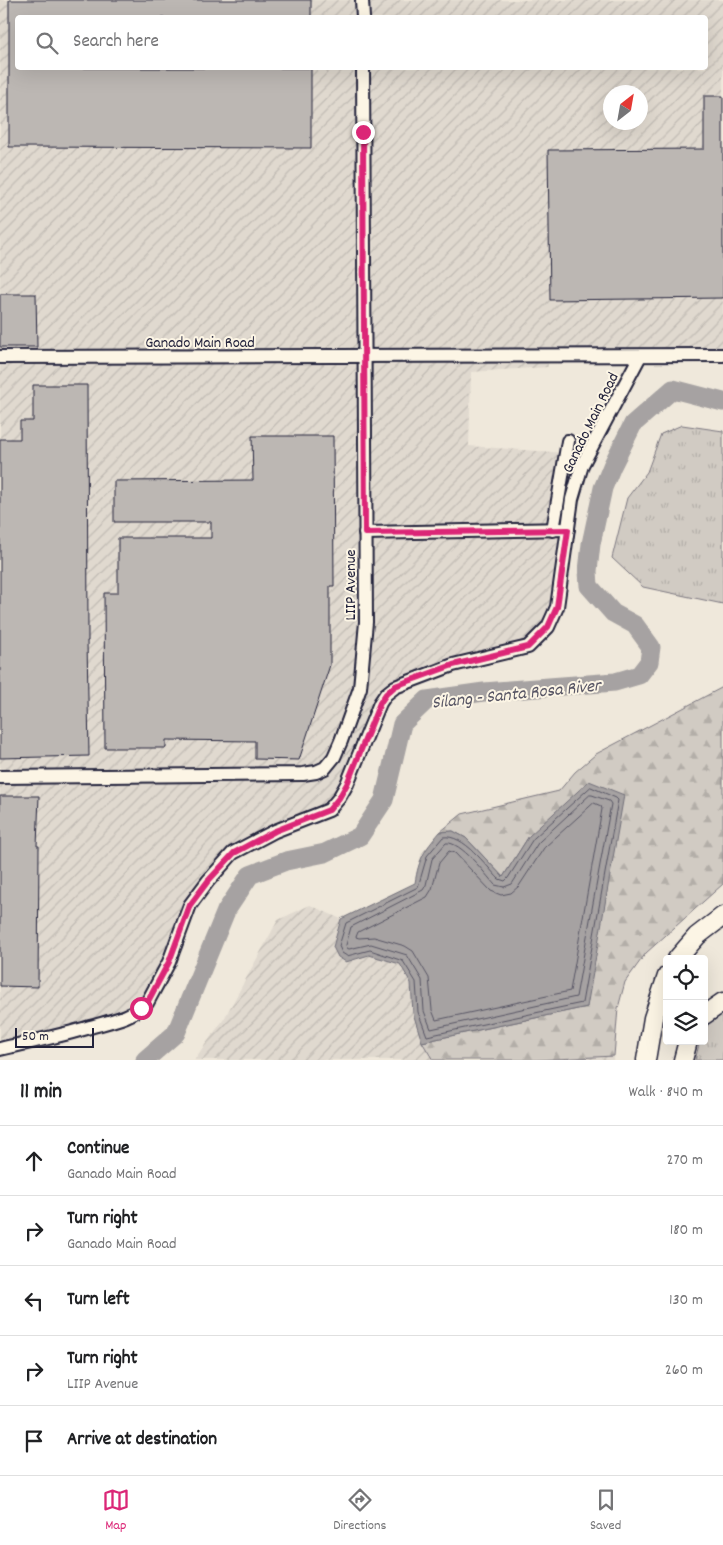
<!DOCTYPE html>
<html lang="en">
<head>
<meta charset="utf-8">
<style>
  :root { --surface:#fff; --page:#f6f6f6; --text:#202124; --muted:#757577; --line:#e0e0e0; --accent:#db2777 }
  body { margin:0; font-family:Dekko,sans-serif; background:var(--page); color:var(--text) }
  .controls { position:absolute; right:15px; bottom:15px; display:grid; overflow:hidden; border-radius:5px; box-shadow:0 5px 20px #0002 }
  .controls button { width:45px; height:45px; display:grid; place-items:center; padding:0; border:0; border-bottom:1px solid var(--line); background:var(--surface); color:var(--text); font:25px sans-serif }
  .compass { position:absolute; left:603px; top:85px; width:45px; height:45px; border-radius:50%; background:var(--surface); box-shadow:0 5px 20px #0002; rotate:31deg }
  .scale { position:absolute; left:15px; bottom:12px; width:79px; box-sizing:border-box; padding-left:5px; border:2px solid #22223b; border-top:0; font-size:14px; line-height:18px; white-space:nowrap; color:#22223b; -webkit-text-stroke:4px #fcf5e5; paint-order:stroke }
  .stop { position:absolute; width:15px; height:15px; margin:-11px; border:4px solid #db2777; border-radius:50%; background:#fff }
  .stop.end { background:#db2777; border-color:#fff; box-shadow:0 1px 5px #0008 }
  .list { margin:0; padding:0; list-style:none }
  h2 { display:flex; justify-content:space-between; align-items:center; height:65px; margin:0; padding:0 20px; font-size:21px }
  h2 small { font-size:16px; font-weight:400; color:var(--muted) }
  .list li { display:grid; grid-template-columns:32px 1fr auto; gap:15px; align-items:center; box-sizing:border-box; height:70px; padding:0 20px; border-top:1px solid var(--line) }
  .list b { display:block; font-size:19px; white-space:nowrap }
  .list p { margin:0; font-size:16px; white-space:nowrap; color:var(--muted) }
  .list em { font-size:16px; font-style:normal; color:var(--muted) }
  .icon { flex:none; width:28px; height:28px; fill:none; stroke:currentColor; stroke-width:2; stroke-linecap:round; stroke-linejoin:round }
  .map { position:relative; flex:none; width:723px; height:1060px; overflow:hidden }
  .search { position:absolute; background:var(--surface); box-shadow:0 5px 20px #0002; left:15px; right:15px; top:15px; height:55px; display:flex; align-items:center; gap:12px; box-sizing:border-box; padding:0 18px; border-radius:5px; color:var(--muted); font-size:19px }
  .sheet { height:415px; background:var(--surface) }
  nav { display:flex; justify-content:space-around; align-items:center; box-sizing:border-box; height:70px; border-top:1px solid var(--line); background:var(--surface); font-size:14px; color:var(--muted) }
  nav a { display:grid; justify-items:center; gap:2px }
  nav .on { color:var(--accent) }
  .map>svg:first-child { display:block }
  .industrial { fill:url(#industrial-furrows); fill-rule:evenodd }
  .grass { fill:url(#grass-tufts); stroke:#7a767f }
  .forest { fill:url(#forest-firs); stroke:#7a767f }
  .water { fill:#a6a2a2; stroke:#716f79 }
  .lines { fill:none; stroke-linecap:round; stroke-linejoin:round }
  .shore { stroke:#575564; stroke-width:1 }
  .river { stroke:#a6a2a2; stroke-width:19 }
  .building { fill:#bcb7b3; stroke:#22223b }
  .minor-casing { stroke:#22223b; stroke-width:16 }
  .highway-casing { stroke:#22223b; stroke-width:21 }
  .minor { stroke:#fcf5e5; stroke-width:12 }
  .highway { stroke:#fcf5e5; stroke-width:18 }
  .route { stroke:#db2777; stroke-width:6 }
  .labels { text-anchor:middle; stroke-width:4; stroke-linejoin:round; paint-order:stroke }
  .street-label { font-size:16px; fill:#22223b; stroke:#fcf5e5 }
  .water-label { font-size:18px; font-style:italic; fill:#575564; stroke:#fcf5e5 }
</style>
</head>
<body>
<div class="map">
<svg width="723" height="1060" viewBox="0 0 723 1060">
  <defs>
    <pattern id="industrial-furrows" width="10" height="10" patternUnits="userSpaceOnUse" patternTransform="scale(1.25)"><rect width="10" height="10" fill="#e0d9cf"/><path d="M-1 1l2-2M0 10L10 0M9 11l2-2" fill="none" stroke="#c0bab3"/></pattern>
    <pattern id="grass-tufts" width="24" height="20" patternUnits="userSpaceOnUse" patternTransform="scale(1.25)"><rect width="24" height="20" fill="#d1cbc3"/><path d="M3 7l-1-3M5 7V3M7 7l1-3M15 17l-1-3M17 17v-4M19 17l1-3" fill="none" stroke="#b3aea8"/></pattern>
    <pattern id="forest-firs" width="22" height="20" patternUnits="userSpaceOnUse" patternTransform="scale(1.25)"><rect width="22" height="20" fill="#d1cbc3"/><path d="M5 1l3.5 6h-7zM16 11l3.5 6h-7z" fill="#b3aea8"/></pattern>
  </defs>
  <rect width="100%" height="100%" fill="#efe8db"/>
  <filter id="ink" filterUnits="userSpaceOnUse"><feTurbulence type="fractalNoise" baseFrequency=".02" numOctaves="2"/><feDisplacementMap in="SourceGraphic" scale="10" xChannelSelector="R" yChannelSelector="G"/><feConvolveMatrix kernelMatrix="1 2 1 2 8 2 1 2 1" color-interpolation-filters="sRGB"/></filter>
  <g filter="url(#ink)">
    <g class="industrial">
      <path d="M0,0H723V347L546,348L548,367L471,372L469,446L580,454L563,506L555,576L545,623L531,637L521,644L419,671L378,688L339,787L317,811L227,854L137,1005L21,1040L0,1045ZM18,18H706V68H18ZM610,92H640V122H610Z"/>
      <polygon points="596,754 638,778 613,1060 194,1060 224,1019 278,920 310,905 341,919 415,883 417,870 422,853 440,832 462,814 559,791 575,772"/>
    </g>
    <g class="grass">
      <polygon points="682,425 723,431 723,604 643,587 612,558 627,498 647,472 661,434"/>
      <path d="M723,1009V1060H695L700,1041H704C704,1026 711,1018 723,1009Z"/>
    </g>
    <polygon class="forest" points="723,687 723,884 646,953 625,982 618,1008 614,1056 536,1060 433,1060 422,1042 587,1007 529,836 503,877 466,838 453,831 440,832 462,814 559,791 575,772 596,754"/>
    <path class="water" d="M589,781L624,795L587,1007L422,1042L413,1013L411,983L400,964L369,955L346,962L338,957L333,947L341,919L415,883C419,858 424,851 440,832L453,831L466,838L503,877L529,836Z"/>
    <g class="lines">
      <g class="shore">
        <path d="M591,787L616,798L618,800L582,1003L427,1036L418,1012L416,982L403,961L370,950L347,956L342,953L339,946L346,923L418,887L427,856L443,837C464,834 485,865 499,879L505,881L508,878L533,839Z"/>
        <path d="M590,795H592L609,801L611,804L576,997L431,1029L424,1011L422,980L407,955L371,944L349,949L347,948L346,945L351,927L423,890L426,885L432,859L446,843C461,841 485,874 495,885L504,887L512,884L538,843Z"/>
        <polygon points="594,803 601,806 602,809 570,991 436,1020 432,1010 429,978 413,951 405,946 374,937 359,938 356,937 358,932 427,897 432,889 439,863 449,851 455,853 491,891 501,895 511,893 519,886 544,848"/>
      </g>
      <polyline class="river" points="145,1060 176,1033 226,911 250,875 286,861 325,853 360,836 384,800 402,724 427,700 484,692 615,682 639,675 649,662 651,647 635,625 613,613 589,586 588,571 591,544 603,488 612,466 633,424 673,389 723,402"/>
    </g>
    <g class="building">
      <polygon points="9,0 311,0 311,18 18,18 18,68 311,68 311,148 9,147"/>
      <polygon points="704,96 723,96 723,298 550,300 548,150 704,149"/>
      <polygon points="0,294 36,294 37,347 0,347"/>
      <polygon points="33,385 87,385 88,641 87,641 89,756 0,758 0,439 20,439 20,421 33,421"/>
      <polygon points="252,436 333,436 334,586 330,586 330,665 299,760 255,759 255,741 166,740 166,748 105,748 104,593 118,593 118,538 211,538 211,522 114,522 114,481 253,480"/>
      <polygon points="0,796 39,796 37,846 39,846 38,987 0,986"/>
    </g>
    <g class="lines">
      <defs>
        <g id="minor">
          <polyline points="362,0 363,18"/>
          <polyline points="0,357 723,355"/>
          <polyline points="553,530 568,441"/>
          <polyline points="365,533 568,529"/>
          <polyline points="0,777 303,774 316,772 325,768 334,757 341,741 360,688 366,622 363,68"/>
          <path d="M0,1049C30,1042 61,1036 90,1027C110,1021 131,1018 147,1003L169,962L190,905L208,881L233,853L275,831L329,810L339,798L347,784L380,703L386,694L395,687L453,665L528,647L548,627L557,607L572,499L582,465L640,356"/>
        </g>
        <g id="highway">
          <polyline points="677,959 697,936 723,916"/>
          <polyline points="704,1015 723,1002"/>
          <polyline points="646,1060 653,1018 667,976"/>
          <polyline points="683,1060 688,1041"/>
        </g>
      </defs>
      <use href="#minor" class="minor-casing"/>
      <use href="#highway" class="highway-casing"/>
      <use href="#minor" class="minor"/>
      <use href="#highway" class="highway"/>
    </g>
  </g>
  <g class="lines" filter="url(#ink)">
    <polyline class="route" points="141,1008 147,1003 169,962 190,905 208,881 234,853 275,831 329,810 339,798 347,784 380,703 386,694 395,686 453,665 528,647 548,627 557,607 568,530 365,533 363,132"/>
  </g>
  <g class="labels">
    <g class="street-label">
      <text x="200" y="347">Ganado Main Road</text>
      <text transform="translate(589 422) rotate(-64)" y="6">Ganado Main Road</text>
      <text transform="translate(349 585) rotate(-90)" y="6">LIIP Avenue</text>
    </g>
    <g class="water-label">
      <text transform="translate(516 693) rotate(-6)" y="6">Silang - Santa Rosa River</text>
    </g>
  </g>
</svg>
<div class="controls">
<button><svg class="icon" aria-label="locate" viewBox="0 0 24 24"><circle cx="12" cy="12" r="6"/><path d="M12 2v4M12 18v4M2 12h4M18 12h4"/></svg></button>
<button><svg class="icon" aria-label="layers" viewBox="0 0 24 24"><path d="M12 4l9 5-9 5-9-5zM3 14l9 5 9-5"/></svg></button>
</div>
<svg class="compass" viewBox="-18 -18 36 36"><path d="M0-13l5 13h-10z" fill="#e53935"/><path d="M0 13l5-13h-10z" fill="#757577"/></svg>
<div class="scale">50 m</div>
<div class="stop" style="left:141px;top:1008px"></div>
<div class="stop end" style="left:363px;top:132px"></div>
<div class="search"><svg class="icon" aria-label="search" viewBox="0 0 24 24"><circle cx="10" cy="10" r="6"/><path d="M15 15l6 6"/></svg>Search here</div>
</div>
<section class="sheet">
<h2>11 min<small>Walk · 840 m</small></h2>
<ul class="list">
<li><svg class="icon" aria-label="ahead" viewBox="0 0 24 24"><path d="M12 20V5M6 11l6-6 6 6"/></svg><div><b>Continue</b><p>Ganado Main Road</p></div><em>270 m</em></li>
<li><svg class="icon" aria-label="right" viewBox="0 0 24 24"><path d="M7 20v-9h11M14 6l5 5-5 5"/></svg><div><b>Turn right</b><p>Ganado Main Road</p></div><em>180 m</em></li>
<li><svg class="icon" aria-label="left" viewBox="0 0 24 24"><path d="M17 20v-9H6M10 6l-5 5 5 5"/></svg><div><b>Turn left</b></div><em>130 m</em></li>
<li><svg class="icon" aria-label="right" viewBox="0 0 24 24"><path d="M7 20v-9h11M14 6l5 5-5 5"/></svg><div><b>Turn right</b><p>LIIP Avenue</p></div><em>260 m</em></li>
<li><svg class="icon" aria-label="arrive" viewBox="0 0 24 24"><path d="M6 21V4h12l-3 4 3 4H6"/></svg><div><b>Arrive at destination</b></div></li>
</ul>
</section>
<nav>
<a class="on"><svg class="icon" aria-label="map" viewBox="0 0 24 24"><path d="M3 6l6-2 6 2 6-2v14l-6 2-6-2-6 2zM9 4v14M15 6v14"/></svg>Map</a>
<a><svg class="icon" aria-label="directions" viewBox="0 0 24 24"><path d="M12 3l9 9-9 9-9-9zM9 14v-3h6M13 9l2 2-2 2"/></svg>Directions</a>
<a><svg class="icon" aria-label="saved" viewBox="0 0 24 24"><path d="M7 4h10v16l-5-4-5 4z"/></svg>Saved</a>
</nav>
</body>
</html>
